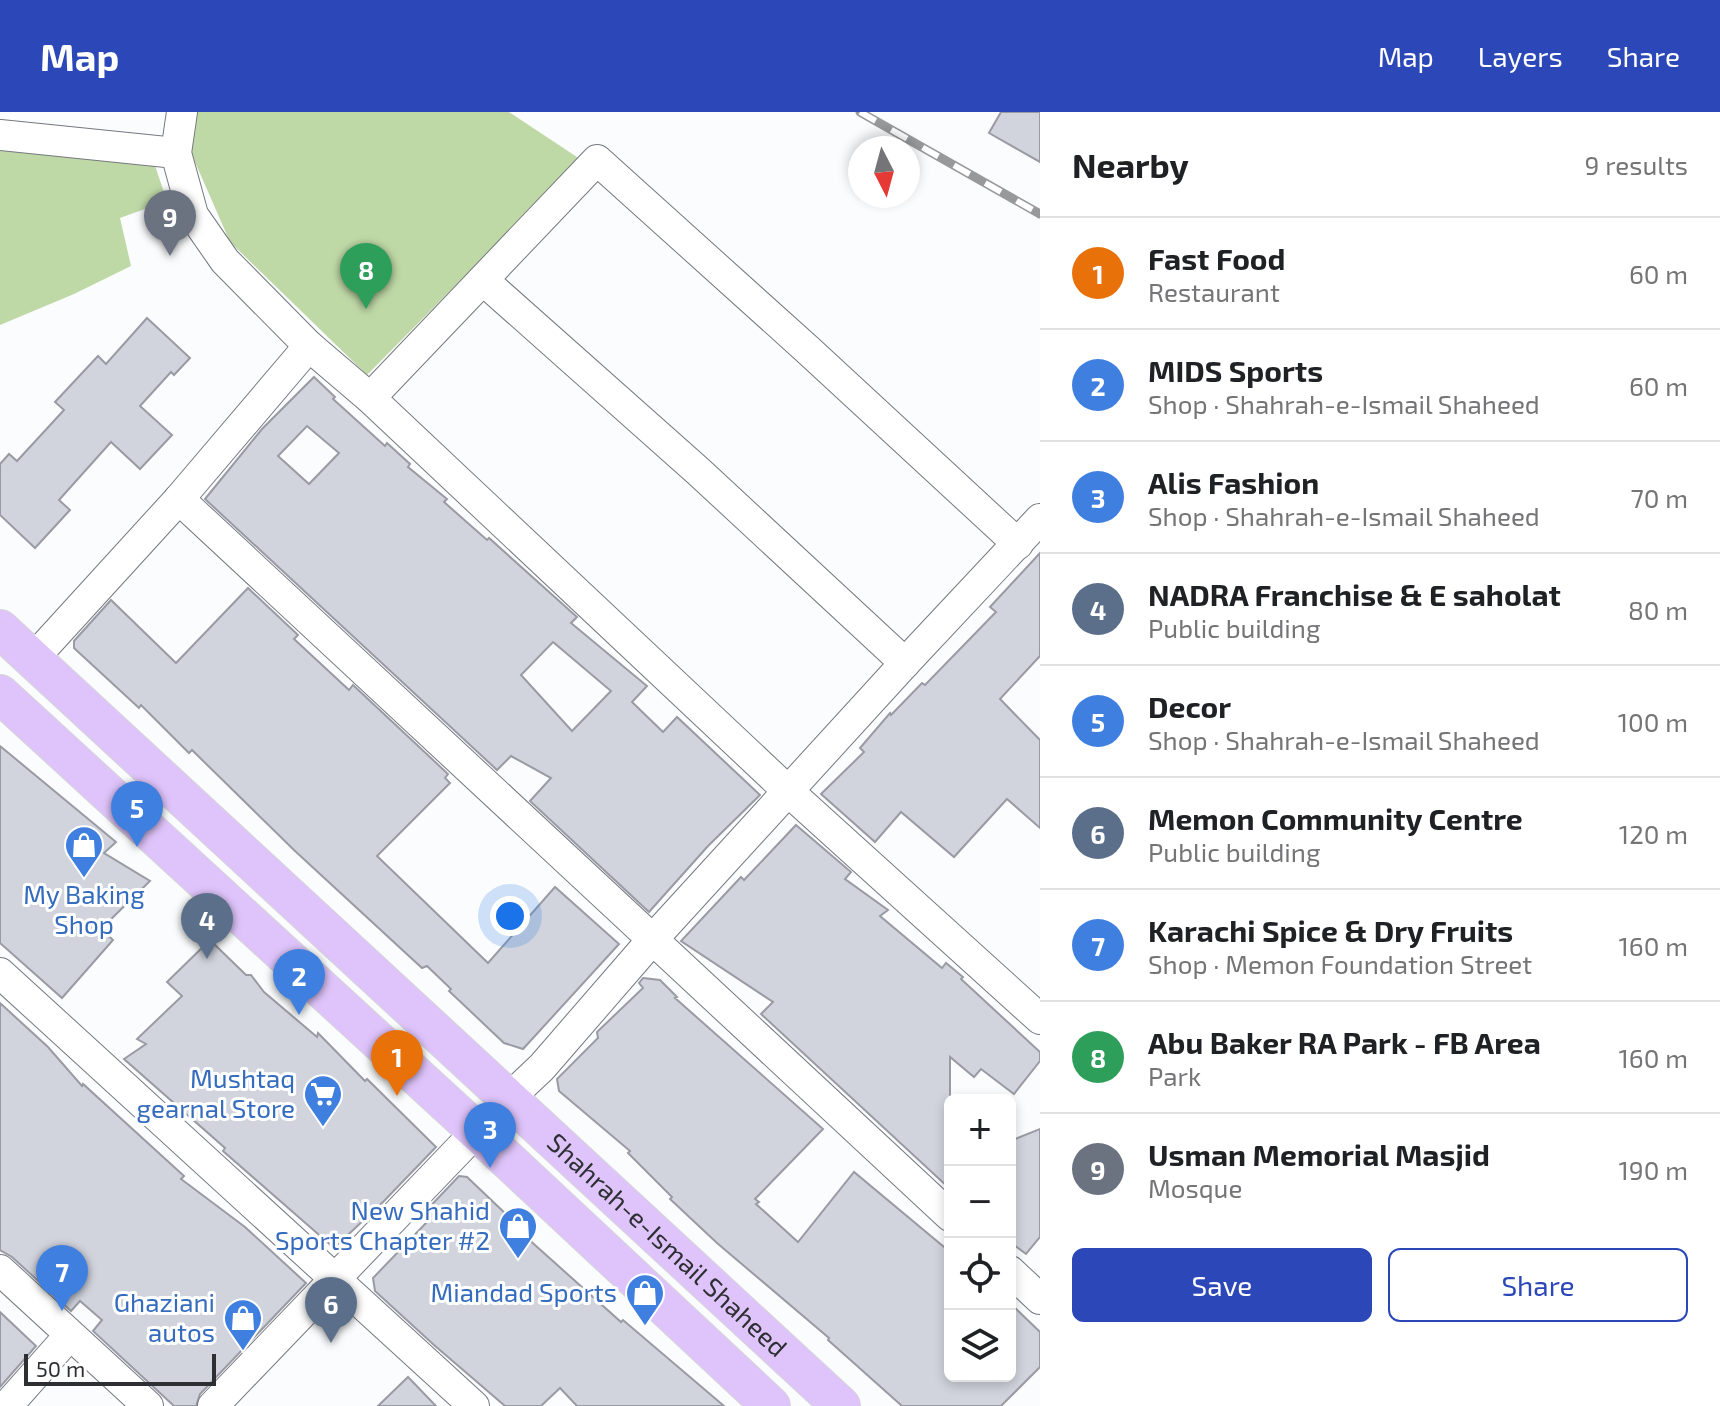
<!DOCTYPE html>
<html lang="en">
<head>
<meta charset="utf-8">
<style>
  :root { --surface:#fff; --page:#f2f2f2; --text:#202124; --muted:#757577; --line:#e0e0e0; --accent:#2c48b8 }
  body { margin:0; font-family:"Exo 2",sans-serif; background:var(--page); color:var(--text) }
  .controls { position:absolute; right:24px; bottom:24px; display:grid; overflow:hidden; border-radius:12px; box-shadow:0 4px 12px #0003 }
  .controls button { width:72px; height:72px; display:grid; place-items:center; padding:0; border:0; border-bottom:2px solid var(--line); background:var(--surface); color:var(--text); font:40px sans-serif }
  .compass { position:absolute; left:848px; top:24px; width:72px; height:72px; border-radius:50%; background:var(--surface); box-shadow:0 4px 12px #0003; rotate:174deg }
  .scale { position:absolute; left:24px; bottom:20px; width:192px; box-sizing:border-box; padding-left:8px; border:4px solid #2d2f32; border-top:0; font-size:22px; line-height:28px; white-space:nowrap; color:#2d2f32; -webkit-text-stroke:6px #fff; paint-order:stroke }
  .you { position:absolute; left:510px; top:804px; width:28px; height:28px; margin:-20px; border:6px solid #fff; border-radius:50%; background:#1a73e8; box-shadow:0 0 0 12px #1a73e833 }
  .badge { display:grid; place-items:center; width:52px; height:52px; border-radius:50%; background:var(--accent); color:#fff; font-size:26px; font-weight:700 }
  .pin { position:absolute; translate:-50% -66px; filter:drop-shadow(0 2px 4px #0008) }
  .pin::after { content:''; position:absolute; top:42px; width:28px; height:24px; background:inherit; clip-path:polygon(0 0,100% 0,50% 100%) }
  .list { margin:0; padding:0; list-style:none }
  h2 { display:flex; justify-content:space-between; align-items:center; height:104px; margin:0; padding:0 32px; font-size:34px }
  h2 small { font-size:26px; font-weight:400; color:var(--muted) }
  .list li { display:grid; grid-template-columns:52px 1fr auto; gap:24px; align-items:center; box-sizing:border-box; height:112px; padding:0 32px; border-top:2px solid var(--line) }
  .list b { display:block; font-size:30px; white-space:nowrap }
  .list p { margin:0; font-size:26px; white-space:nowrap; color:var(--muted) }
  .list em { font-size:26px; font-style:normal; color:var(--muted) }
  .actions { display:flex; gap:16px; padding:24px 32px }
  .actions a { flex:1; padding:18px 0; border:2px solid var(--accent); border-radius:12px; text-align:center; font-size:28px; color:var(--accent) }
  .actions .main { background:var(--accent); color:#fff }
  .icon { flex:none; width:44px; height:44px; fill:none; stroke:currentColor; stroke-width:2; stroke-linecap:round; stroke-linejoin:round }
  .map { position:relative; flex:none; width:1040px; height:1294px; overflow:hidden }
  header { display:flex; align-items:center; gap:48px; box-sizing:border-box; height:112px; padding:0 40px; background:var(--accent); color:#fff }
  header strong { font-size:38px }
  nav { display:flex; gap:44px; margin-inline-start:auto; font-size:28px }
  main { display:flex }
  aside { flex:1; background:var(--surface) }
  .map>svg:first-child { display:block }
  .green { fill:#bfd9a6 }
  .building { fill:#d1d4dd; stroke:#999ba4; stroke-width:2; fill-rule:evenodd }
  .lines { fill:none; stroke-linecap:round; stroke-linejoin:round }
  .minor-casing { stroke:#767880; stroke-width:32 }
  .major-casing { stroke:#d5d5d6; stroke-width:40 }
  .minor { stroke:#fff; stroke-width:30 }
  .major { stroke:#dfc4fb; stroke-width:38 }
  .rail-casing { stroke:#97999b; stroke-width:9 }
  .rail { stroke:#fff; stroke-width:6; stroke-dasharray:18; stroke-linecap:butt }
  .labels { text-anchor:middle; stroke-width:6; stroke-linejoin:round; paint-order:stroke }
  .shop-label { font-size:26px; fill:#366cbe; stroke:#fff; text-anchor:end }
  .street-label { font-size:26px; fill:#2d2f32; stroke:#fff }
</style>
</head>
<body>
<header>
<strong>Map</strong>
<nav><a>Map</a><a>Layers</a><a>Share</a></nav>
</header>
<main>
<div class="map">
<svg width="1040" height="1294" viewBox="0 0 1040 1294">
  <rect width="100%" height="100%" fill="#fbfcfd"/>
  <g class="green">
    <polygon points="193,0 509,0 580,47 367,263 230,130 188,34"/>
    <polygon points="0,35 153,48 167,89 120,106 131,154 74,182 0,213"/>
  </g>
  <g class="building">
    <polygon points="1001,0 1040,0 1040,50 989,21"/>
    <polygon points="147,206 190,246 174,263 171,260 140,294 172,323 140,357 111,330 59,388 70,398 35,436 0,403 0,352 9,342 17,349 64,298 55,290 98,244 106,252"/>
    <path d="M314,265L335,285L333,287L385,334L387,331L410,352L408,355L447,387L444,390L487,428L489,426L577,505L571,511L647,574L632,590L663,620L677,605L760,683L708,734L649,800L530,689L551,666L511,644L497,658L205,387L262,317ZM307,314L339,341L309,372L278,344ZM553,530L611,579L572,619L521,563Z"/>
    <polygon points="1040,441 1040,544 1000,587 1040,628 1040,716 1007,687 954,745 901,700 875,730 821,682 864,640 860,636 890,601 891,603 922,571 925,573 996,500 990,495"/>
    <polygon points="248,476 298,523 294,527 349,578 353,573 448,662 445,666 450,671 377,744 488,851 555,775 619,832 523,937 504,931 449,879 451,877 427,854 422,856 295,739 192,638 189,641 141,593 139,596 74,536 74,529 111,488 176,551"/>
    <polygon points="0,634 116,730 104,741 150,769 101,817 113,828 62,886 0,831"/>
    <polygon points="796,713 851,760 845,767 888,798 880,804 942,856 946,851 963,865 961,867 1040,940 1040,949 1014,982 981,957 974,965 950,945 950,1077 761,902 773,890 681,829 741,765 744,768"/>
    <polygon points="210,828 246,863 251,863 264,880 317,925 318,921 365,969 367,967 436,1035 383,1090 334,1136 223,1039 225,1036 124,947 146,932 137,927 182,884 167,870"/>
    <polygon points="643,866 660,868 677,885 675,886 823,1017 755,1087 759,1090 756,1092 798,1130 854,1060 950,1140 950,1264 1010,1264 1010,1191 1040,1220 1040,1255 1001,1294 902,1294 828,1228 829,1226 717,1131 670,1087 672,1085 628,1041 630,1039 559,979 557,967 598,926 597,920 643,876 639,871"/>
    <polygon points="0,891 48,935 82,974 83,972 184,1064 181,1067 245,1115 306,1171 200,1282 196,1294 174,1294 93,1219 102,1208 80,1189 71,1199 12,1145 0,1138"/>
    <polygon points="1040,1017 1040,1125 1026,1142 1010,1130 1010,1029"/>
    <polygon points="459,1064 467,1065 509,1105 507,1108 621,1210 623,1208 724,1294 577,1294 560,1276 541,1294 505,1294 434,1233 375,1179 373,1166 427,1110 421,1104"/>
    <polygon points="0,1200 36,1234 0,1275"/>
    <polygon points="408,1265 436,1294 378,1294"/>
  </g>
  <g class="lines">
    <defs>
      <g id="minor">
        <polyline points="182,0 176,41 193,103 225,149 309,234 370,286 788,679 1040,907"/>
        <polyline points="0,23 176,41"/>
        <polyline points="483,168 698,359 905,551"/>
        <polyline points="370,286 597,48 808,238 1018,432"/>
        <polyline points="179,387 950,1104"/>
        <polyline points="33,547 179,387 309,234"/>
        <polyline points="0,861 474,1294"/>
        <polyline points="508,987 542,955 652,828 905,551 1040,407"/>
        <polyline points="0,1158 148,1294"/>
        <polyline points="1010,1159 1040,1187"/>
        <polyline points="7,1294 69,1224"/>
        <polyline points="213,1294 476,1020"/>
      </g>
      <g id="major">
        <path id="s1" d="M0,517L841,1294"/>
        <polyline points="0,582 483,1025 771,1294"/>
      </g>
    </defs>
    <use href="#minor" class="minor-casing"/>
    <use href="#major" class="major-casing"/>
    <use href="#minor" class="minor"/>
    <use href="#major" class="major"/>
    <defs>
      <polyline id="rail" points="860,0 1040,102"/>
    </defs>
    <use href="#rail" class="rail-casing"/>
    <use href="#rail" class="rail"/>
  </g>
  <defs>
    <symbol id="shop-pin" viewBox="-11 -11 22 30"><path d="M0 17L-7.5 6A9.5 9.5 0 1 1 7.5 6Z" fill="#3f7fe0" stroke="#fff"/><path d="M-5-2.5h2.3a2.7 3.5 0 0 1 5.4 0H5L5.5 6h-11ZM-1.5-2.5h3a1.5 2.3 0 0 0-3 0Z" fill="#fff"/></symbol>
    <symbol id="supermarket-pin" viewBox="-11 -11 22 30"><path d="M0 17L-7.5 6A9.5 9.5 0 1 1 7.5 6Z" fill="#3f7fe0" stroke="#fff"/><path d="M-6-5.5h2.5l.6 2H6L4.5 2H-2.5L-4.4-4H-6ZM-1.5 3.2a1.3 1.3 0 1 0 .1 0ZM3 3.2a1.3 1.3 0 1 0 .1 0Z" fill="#fff"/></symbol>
  </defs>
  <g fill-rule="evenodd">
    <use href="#shop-pin" x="62" y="711" width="44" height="60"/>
    <use href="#supermarket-pin" x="301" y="960" width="44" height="60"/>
    <use href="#shop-pin" x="496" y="1092" width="44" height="60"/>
    <use href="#shop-pin" x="623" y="1159" width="44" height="60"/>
    <use href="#shop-pin" x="221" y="1184" width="44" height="60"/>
  </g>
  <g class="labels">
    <g class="shop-label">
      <text x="84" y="792" text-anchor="middle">My Baking<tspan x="84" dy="30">Shop</tspan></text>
      <text x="295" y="976">Mushtaq<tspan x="295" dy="30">gearnal Store</tspan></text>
      <text x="490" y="1108">New Shahid<tspan x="490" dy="30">Sports Chapter #2</tspan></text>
      <text x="617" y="1190">Miandad Sports</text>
      <text x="215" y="1200">Ghaziani<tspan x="215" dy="30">autos</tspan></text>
    </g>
    <g class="street-label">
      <text dy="9" stroke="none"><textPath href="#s1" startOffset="908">Shahrah-e-Ismail Shaheed</textPath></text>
    </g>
  </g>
</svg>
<div class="controls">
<button>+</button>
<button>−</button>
<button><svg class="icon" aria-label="locate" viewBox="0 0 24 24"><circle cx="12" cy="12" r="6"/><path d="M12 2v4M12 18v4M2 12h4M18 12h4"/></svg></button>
<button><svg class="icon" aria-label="layers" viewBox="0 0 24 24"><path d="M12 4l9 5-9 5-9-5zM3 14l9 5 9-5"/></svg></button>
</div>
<svg class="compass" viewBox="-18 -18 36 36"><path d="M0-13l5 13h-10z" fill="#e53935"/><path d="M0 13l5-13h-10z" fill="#757577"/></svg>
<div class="scale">50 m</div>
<div class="you"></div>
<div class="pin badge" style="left:397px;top:984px;background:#e8710a">1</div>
<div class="pin badge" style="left:299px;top:903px;background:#3f7fe0">2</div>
<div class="pin badge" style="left:490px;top:1056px;background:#3f7fe0">3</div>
<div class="pin badge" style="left:207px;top:847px;background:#5c6f8a">4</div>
<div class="pin badge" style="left:137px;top:735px;background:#3f7fe0">5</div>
<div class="pin badge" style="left:331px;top:1231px;background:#5c6f8a">6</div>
<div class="pin badge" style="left:62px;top:1199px;background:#3f7fe0">7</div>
<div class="pin badge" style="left:366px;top:197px;background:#2e9e5b">8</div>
<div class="pin badge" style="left:170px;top:144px;background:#6b7280">9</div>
</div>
<aside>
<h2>Nearby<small>9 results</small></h2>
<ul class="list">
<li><span class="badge" style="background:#e8710a">1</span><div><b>Fast Food</b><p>Restaurant</p></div><em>60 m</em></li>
<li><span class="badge" style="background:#3f7fe0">2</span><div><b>MIDS Sports</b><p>Shop · Shahrah-e-Ismail Shaheed</p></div><em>60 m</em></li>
<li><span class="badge" style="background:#3f7fe0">3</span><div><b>Alis Fashion</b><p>Shop · Shahrah-e-Ismail Shaheed</p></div><em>70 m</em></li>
<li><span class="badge" style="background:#5c6f8a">4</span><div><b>NADRA Franchise &amp; E saholat</b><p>Public building</p></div><em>80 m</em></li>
<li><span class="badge" style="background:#3f7fe0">5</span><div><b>Decor</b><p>Shop · Shahrah-e-Ismail Shaheed</p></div><em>100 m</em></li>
<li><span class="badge" style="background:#5c6f8a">6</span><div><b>Memon Community Centre</b><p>Public building</p></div><em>120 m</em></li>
<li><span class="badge" style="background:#3f7fe0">7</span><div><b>Karachi Spice &amp; Dry Fruits</b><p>Shop · Memon Foundation Street</p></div><em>160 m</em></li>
<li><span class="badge" style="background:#2e9e5b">8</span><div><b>Abu Baker RA Park - FB Area</b><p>Park</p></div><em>160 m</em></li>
<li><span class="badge" style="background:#6b7280">9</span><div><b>Usman Memorial Masjid</b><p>Mosque</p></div><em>190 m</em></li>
</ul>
<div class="actions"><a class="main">Save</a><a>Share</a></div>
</aside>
</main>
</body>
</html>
